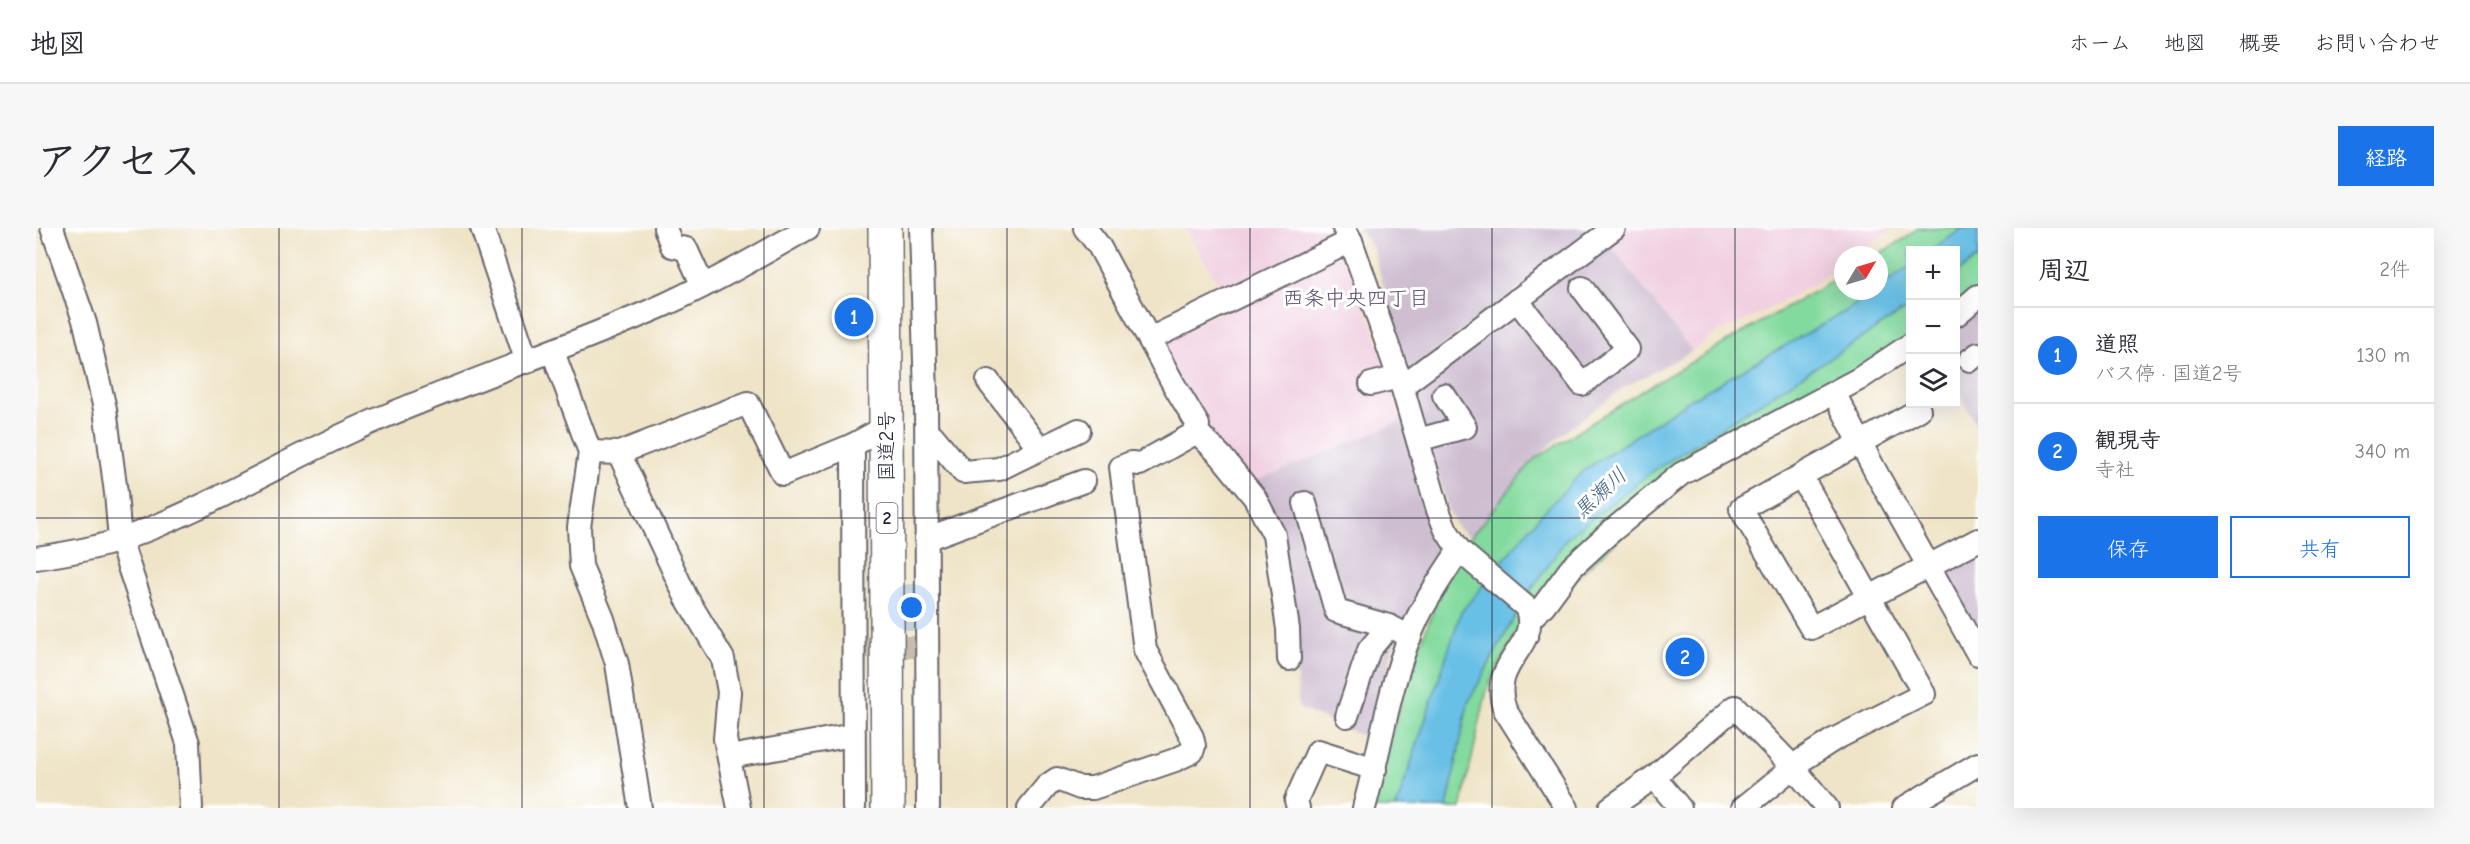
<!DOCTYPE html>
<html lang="ja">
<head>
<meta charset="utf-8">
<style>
  :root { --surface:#fff; --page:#f7f7f7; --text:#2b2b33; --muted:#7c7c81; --line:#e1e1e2; --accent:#1a73e8 }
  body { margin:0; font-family:"Comic Neue","Klee One",sans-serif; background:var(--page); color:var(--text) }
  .controls { position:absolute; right:18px; top:18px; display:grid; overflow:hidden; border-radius:0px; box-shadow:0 6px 24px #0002 }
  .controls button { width:54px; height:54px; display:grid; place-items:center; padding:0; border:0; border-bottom:2px solid var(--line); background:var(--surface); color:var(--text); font:30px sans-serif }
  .compass { position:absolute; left:1798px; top:18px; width:54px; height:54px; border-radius:50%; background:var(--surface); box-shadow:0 6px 24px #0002; rotate:52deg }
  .you { position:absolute; left:876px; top:380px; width:21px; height:21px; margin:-15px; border:4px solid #fff; border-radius:50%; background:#1a73e8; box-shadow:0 0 0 9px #1a73e833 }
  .badge { display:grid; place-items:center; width:39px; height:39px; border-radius:50%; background:var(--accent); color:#fff; font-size:20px; font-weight:700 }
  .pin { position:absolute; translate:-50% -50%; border:3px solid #fff; box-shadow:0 2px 6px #0006 }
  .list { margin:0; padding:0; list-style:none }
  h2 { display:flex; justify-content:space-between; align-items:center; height:78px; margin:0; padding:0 24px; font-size:26px }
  h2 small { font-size:20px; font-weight:400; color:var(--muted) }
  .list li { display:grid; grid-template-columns:39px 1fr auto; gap:18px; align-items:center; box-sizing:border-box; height:96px; padding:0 24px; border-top:2px solid var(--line) }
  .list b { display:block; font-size:22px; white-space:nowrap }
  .list p { margin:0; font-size:20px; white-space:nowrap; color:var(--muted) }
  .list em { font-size:20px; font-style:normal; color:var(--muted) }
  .actions { display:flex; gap:12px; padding:18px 24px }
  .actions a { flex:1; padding:14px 0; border:2px solid var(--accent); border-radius:0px; text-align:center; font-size:21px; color:var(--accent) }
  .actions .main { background:var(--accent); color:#fff }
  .icon { flex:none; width:33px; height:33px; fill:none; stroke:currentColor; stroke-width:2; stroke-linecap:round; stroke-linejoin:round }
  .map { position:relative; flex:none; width:1942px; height:580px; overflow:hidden; border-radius:0px }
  header { display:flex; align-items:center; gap:36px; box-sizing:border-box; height:84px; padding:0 30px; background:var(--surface); border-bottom:2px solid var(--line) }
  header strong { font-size:28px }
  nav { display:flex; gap:33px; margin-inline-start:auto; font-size:21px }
  .intro { display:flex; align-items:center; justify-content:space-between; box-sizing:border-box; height:144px; padding:0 36px }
  h1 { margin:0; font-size:42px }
  .button { padding:15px 27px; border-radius:0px; background:var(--accent); color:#fff; font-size:21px; font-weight:700 }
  main { display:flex; gap:36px; padding:0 36px }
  aside { flex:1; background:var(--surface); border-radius:0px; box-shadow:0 6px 24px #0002 }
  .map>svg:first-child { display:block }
  .built { fill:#f1d0e2 }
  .industrial { fill:#cebed0 }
  .green { fill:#82da9e; stroke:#527e6c; stroke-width:1.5 }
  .water { fill:#69c0e6; stroke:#467190; stroke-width:1.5 }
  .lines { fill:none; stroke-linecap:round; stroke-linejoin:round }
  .minor-tunnel { stroke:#c6bdab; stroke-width:22; stroke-dasharray:22 11; stroke-linecap:butt }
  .minor-casing { stroke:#6a666c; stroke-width:26 }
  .highway-casing { stroke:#6a666c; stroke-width:36 }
  .minor { stroke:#fff; stroke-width:22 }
  .highway { stroke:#fff; stroke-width:33 }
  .grid { fill:none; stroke:#22223b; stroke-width:1.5; stroke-opacity:0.55 }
  .labels { text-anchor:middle; stroke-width:6; stroke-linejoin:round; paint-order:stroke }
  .shield { fill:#fff; stroke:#646476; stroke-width:1.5 }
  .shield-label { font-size:18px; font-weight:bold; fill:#22223b }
  .street-label { font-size:20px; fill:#22223b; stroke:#fff }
  .neighbourhood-label { font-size:21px; fill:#5c4c6b; stroke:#fff }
  .water-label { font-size:21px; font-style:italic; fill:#3e617f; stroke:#fff }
</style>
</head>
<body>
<header>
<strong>地図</strong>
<nav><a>ホーム</a><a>地図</a><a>概要</a><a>お問い合わせ</a></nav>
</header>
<div class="intro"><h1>アクセス</h1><a class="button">経路</a></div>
<main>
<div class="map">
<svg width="1942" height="580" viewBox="0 0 1942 580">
  <rect width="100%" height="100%" fill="#fff"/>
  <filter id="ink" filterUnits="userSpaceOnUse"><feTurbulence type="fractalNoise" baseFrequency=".0167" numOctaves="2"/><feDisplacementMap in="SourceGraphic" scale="12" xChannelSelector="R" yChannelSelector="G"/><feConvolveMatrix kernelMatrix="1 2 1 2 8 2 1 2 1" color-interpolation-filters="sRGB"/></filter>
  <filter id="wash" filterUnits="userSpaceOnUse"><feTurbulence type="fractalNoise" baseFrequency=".008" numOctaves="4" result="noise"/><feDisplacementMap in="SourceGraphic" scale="24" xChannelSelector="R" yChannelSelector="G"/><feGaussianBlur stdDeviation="1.35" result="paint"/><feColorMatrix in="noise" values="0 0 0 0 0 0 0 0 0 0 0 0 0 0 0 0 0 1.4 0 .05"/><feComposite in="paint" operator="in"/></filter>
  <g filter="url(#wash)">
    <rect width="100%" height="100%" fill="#efe4c7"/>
    <g class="built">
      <polygon points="1149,0 1299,0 1307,10 1207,60 1186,62"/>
      <polygon points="1589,0 1858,0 1818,27 1807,27 1807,35 1781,54 1720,88 1681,105 1656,123 1571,13"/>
      <polygon points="1310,21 1368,192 1215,255 1179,213 1122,115"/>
    </g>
    <g class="industrial">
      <polygon points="1321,0 1565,0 1375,141 1371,139 1336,18"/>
      <polygon points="1571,13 1656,123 1589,159 1537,197 1498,231 1434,310 1421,299 1413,283 1376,161"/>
      <polygon points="1942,84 1942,200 1920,158 1920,101"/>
      <polygon points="1368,192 1417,325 1382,375 1358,416 1333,511 1263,480 1258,403 1215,255"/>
      <polygon points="1942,323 1942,420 1901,344"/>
    </g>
    <polygon class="green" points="1882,0 1942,0 1942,65 1920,85 1920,22 1874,22 1874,113 1683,221 1481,403 1451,461 1425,580 1336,580 1369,458 1405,361 1434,310 1498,231 1614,158 1807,47 1807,63 1843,63 1843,27 1841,27 1870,10"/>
    <g class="water">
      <polygon points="1927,0 1942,0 1942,29 1920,46 1920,22 1896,22"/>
      <polygon points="1874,38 1874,79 1614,245 1531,310 1486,375 1432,475 1411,580 1360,580 1425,384 1501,291 1548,242 1657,170 1808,84 1839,63 1843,63 1843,60"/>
    </g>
  </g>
  <g filter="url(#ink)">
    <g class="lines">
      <polyline class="minor-tunnel" points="825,419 879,419"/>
      <defs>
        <g id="minor">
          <polyline points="16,0 49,95 69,181 80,265 84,312 152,515 155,580"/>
          <polyline points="446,0 491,134"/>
          <polyline points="629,0 636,18 650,21 667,58"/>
          <polyline points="885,0 890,168 892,580"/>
          <path d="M1308,0L1315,13L1366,158L1402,282L1410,302L1423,322L1490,379C1507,419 1451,432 1469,482L1531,580"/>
          <polyline points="1481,72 1546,156 1592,121 1546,60"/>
          <polyline points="1920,87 1942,68"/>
          <polyline points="1114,111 1315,13"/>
          <polyline points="517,124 554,224 543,299 545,338 567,391 581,436 604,580"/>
          <polyline points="1934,132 1942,126"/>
          <polyline points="952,153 1004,221"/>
          <polyline points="1335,156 1363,149"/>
          <polyline points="1366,158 1578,0"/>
          <polyline points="1798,165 1842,248 1942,426"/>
          <polyline points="1883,182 1705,281 1775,400 1942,312"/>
          <polyline points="1161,204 1185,228 1219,270 1238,307 1252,401 1253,431"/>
          <polyline points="897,208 927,244 963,241 1043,202"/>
          <polyline points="1382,212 1429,199 1408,167"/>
          <polyline points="554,224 583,225 650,369 687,431 693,464 689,511 703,580"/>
          <polyline points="583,225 712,175 747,246 817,217"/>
          <polyline points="1269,275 1300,383 1353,398 1374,409"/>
          <polyline points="890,311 1048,253"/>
          <path d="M0,330C28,326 57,321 84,312C171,282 253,229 338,193C434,152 533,119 628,77C678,54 725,27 772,0"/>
          <polyline points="1495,390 1508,377 1536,339 1572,306 1645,246 1823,151 1874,117"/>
          <polyline points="1311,488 1333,422 1353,398"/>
          <polyline points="693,529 817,507"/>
          <polyline points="1618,549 1644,580"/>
          <polyline points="818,580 817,217 850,199"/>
          <polyline points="993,580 1011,558 1021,551 1044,560 1057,560 1139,532 1156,524 1158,518 1156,509 1109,422 1085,239 1095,235 1104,236 1161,204 1162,197 1138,157 1063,18 1049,0"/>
          <polyline points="1262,580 1260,572 1282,523 1339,541"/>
          <path d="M1328,580C1345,519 1355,445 1382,389C1394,365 1409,344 1423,322"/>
          <polyline points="1574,580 1618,549 1699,479 1757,539 1791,580"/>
          <polyline points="1707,580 1766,532 1797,512 1888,466 1765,248"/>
          <polyline points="1868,580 1942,536"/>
        </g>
        <polyline id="highway" points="849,0 852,580"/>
      </defs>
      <use href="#minor" class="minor-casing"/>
      <use href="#highway" class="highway-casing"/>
      <use href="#minor" class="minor"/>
      <use href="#highway" class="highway"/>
    </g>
  </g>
  <path class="grid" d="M243,0V580M486,0V580M728,0V580M971,0V580M1214,0V580M1456,0V580M1699,0V580M0,290H1942"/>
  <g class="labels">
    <rect class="shield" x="840.5" y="275" width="21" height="30" rx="4.5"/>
    <g class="shield-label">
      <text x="851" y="296">2</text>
    </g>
    <g class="street-label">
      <text transform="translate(850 218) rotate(-90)" y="7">国道2号</text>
    </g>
    <g class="neighbourhood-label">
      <text x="1320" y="77">西条中央四丁目</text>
    </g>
    <g class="water-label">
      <text transform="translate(1564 265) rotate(-43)" y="7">黒瀬川</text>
    </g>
  </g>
</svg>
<div class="controls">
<button>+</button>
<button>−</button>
<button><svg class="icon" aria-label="layers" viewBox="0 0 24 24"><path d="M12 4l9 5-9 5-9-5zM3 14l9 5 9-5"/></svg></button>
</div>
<svg class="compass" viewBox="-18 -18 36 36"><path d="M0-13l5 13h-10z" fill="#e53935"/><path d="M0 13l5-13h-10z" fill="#7c7c81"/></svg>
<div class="you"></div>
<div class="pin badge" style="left:818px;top:89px">1</div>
<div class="pin badge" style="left:1649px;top:429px">2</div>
</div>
<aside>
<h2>周辺<small>2件</small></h2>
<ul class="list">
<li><span class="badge">1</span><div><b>道照</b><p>バス停 · 国道2号</p></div><em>130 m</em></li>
<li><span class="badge">2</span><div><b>観現寺</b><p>寺社</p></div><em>340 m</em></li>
</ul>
<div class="actions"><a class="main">保存</a><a>共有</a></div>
</aside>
</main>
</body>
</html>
